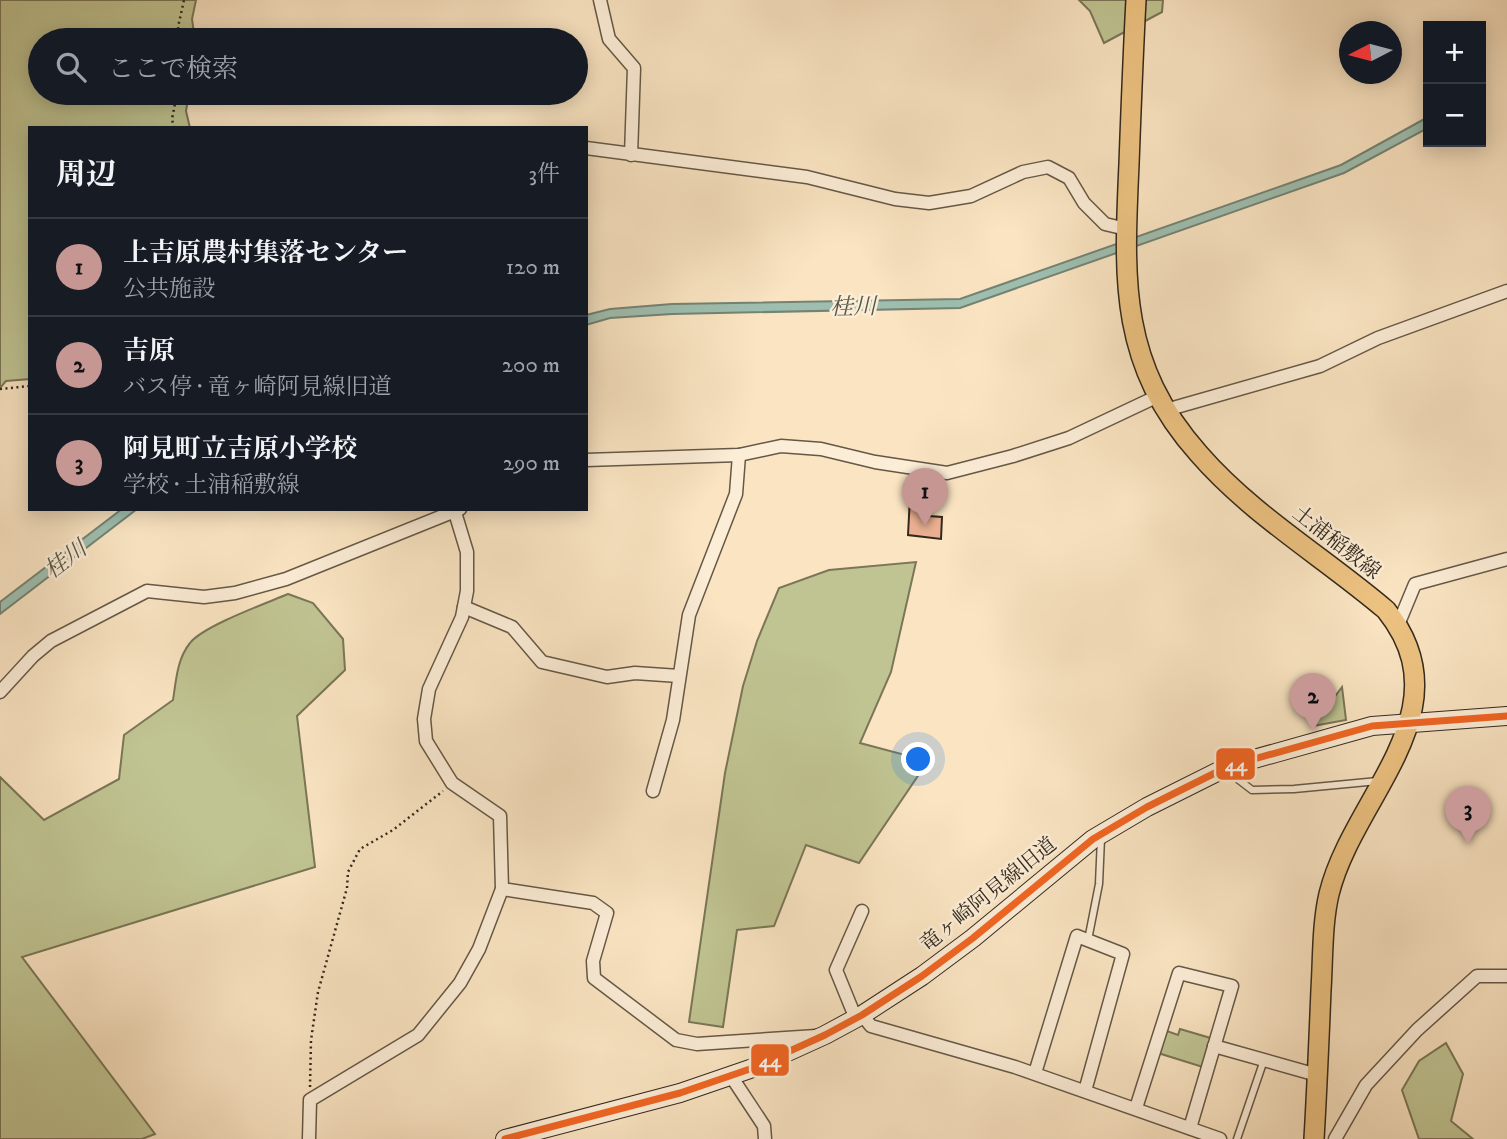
<!DOCTYPE html>
<html lang="ja">
<head>
<meta charset="utf-8">
<style>
  :root { --surface:#171b24; --page:#20242c; --text:#f1f3f6; --muted:#9ea1a6; --line:#363941; --accent:#c59692 }
  body { margin:0; font-family:"IM FELL DW Pica","Noto Serif JP",serif; background:var(--page); color:var(--text) }
  .controls { position:absolute; right:21px; top:21px; display:grid; overflow:hidden; border-radius:0px; box-shadow:0 4px 18px #0003 }
  .controls button { width:63px; height:63px; display:grid; place-items:center; padding:0; border:0; border-bottom:2px solid var(--line); background:var(--surface); color:var(--text); font:35px sans-serif }
  .compass { position:absolute; left:1339px; top:21px; width:63px; height:63px; border-radius:50%; background:var(--surface); box-shadow:0 4px 18px #0003; rotate:264deg }
  .you { position:absolute; left:919px; top:760px; width:24px; height:24px; margin:-18px; border:5px solid #fff; border-radius:50%; background:#1a73e8; box-shadow:0 0 0 10px #1a73e833 }
  .badge { display:grid; place-items:center; width:46px; height:46px; border-radius:50%; background:var(--accent); color:#111; font-size:23px; font-weight:700 }
  .pin { position:absolute; translate:-50% -58px; filter:drop-shadow(0 2px 4px #0008) }
  .pin::after { content:''; position:absolute; top:37px; width:24px; height:21px; background:inherit; clip-path:polygon(0 0,100% 0,50% 100%) }
  .list { margin:0; padding:0; list-style:none }
  h2 { display:flex; justify-content:space-between; align-items:center; height:91px; margin:0; padding:0 28px; font-size:30px }
  h2 small { font-size:23px; font-weight:400; color:var(--muted) }
  .list li { display:grid; grid-template-columns:46px 1fr auto; gap:21px; align-items:center; box-sizing:border-box; height:98px; padding:0 28px; border-top:2px solid var(--line) }
  .list b { display:block; font-size:26px; white-space:nowrap }
  .list p { margin:0; font-size:23px; white-space:nowrap; color:var(--muted) }
  .list em { font-size:23px; font-style:normal; color:var(--muted) }
  .icon { flex:none; width:38px; height:38px; fill:none; stroke:currentColor; stroke-width:2; stroke-linecap:round; stroke-linejoin:round }
  .map { position:relative; flex:none; width:1507px; height:1139px; overflow:hidden }
  .search { position:absolute; background:var(--surface); box-shadow:0 4px 18px #0003; left:28px; top:28px; width:560px; height:77px; display:flex; align-items:center; gap:18px; box-sizing:border-box; padding:0 24px; border-radius:38px; color:var(--muted); font-size:26px }
  .panel { position:absolute; background:var(--surface); box-shadow:0 4px 18px #0003; left:28px; top:126px; width:560px; height:385px; border-radius:0px }
  .map>svg:first-child { display:block }
  .green { fill:#c0c492; stroke:#7a7657; stroke-width:2 }
  .water { fill:#9ebfb0; stroke:#738375; stroke-width:2 }
  .building { fill:#eab091; stroke:#33291c; stroke-width:2 }
  .lines { fill:none; stroke-linecap:round; stroke-linejoin:round }
  .lane-casing { stroke:#655846; stroke-width:9 }
  .street-casing { stroke:#655846; stroke-width:15 }
  .secondary-casing { stroke:#33291c; stroke-width:20 }
  .primary-casing { stroke:#33291c; stroke-width:22 }
  .path { stroke:#33291c; stroke-width:2.5; stroke-dasharray:2 3.5; stroke-linecap:butt }
  .lane { stroke:#fcedd7; stroke-width:6 }
  .street { stroke:#fcedd7; stroke-width:12 }
  .secondary { stroke:#fcedd7; stroke-width:18 }
  .primary { stroke:#edc281; stroke-width:19 }
  .bus-1-casing { stroke:#fcedd7; stroke-width:12 }
  .bus-1 { stroke:#f26522; stroke-width:7 }
  .labels { text-anchor:middle; stroke-width:5; stroke-linejoin:round; paint-order:stroke }
  .street-label { font-size:21px; fill:#33291c; stroke:#fcedd7 }
  .water-label { font-size:23px; font-style:italic; fill:#535648; stroke:#fcedd7 }
  .line-badge { stroke:#fcedd7; stroke-width:2.5 }
  .badge-label { font-size:19px; text-anchor:middle; font-weight:bold; fill:#fff }
</style>
</head>
<body>
<div class="map">
<svg width="1507" height="1139" viewBox="0 0 1507 1139">
  <rect width="100%" height="100%" fill="#fae4c2"/>
  <filter id="stains"><feTurbulence type="fractalNoise" baseFrequency=".00286" numOctaves="4"/><feColorMatrix values="0 0 0 0 .2 0 0 0 0 .09 0 0 0 0 .02 0 0 0 .5 -.17"/></filter>
  <radialGradient id="worn" r=".72"><stop offset=".6" stop-color="#630" stop-opacity="0"/><stop offset="1" stop-color="#630" stop-opacity=".3"/></radialGradient>
  <g class="green">
    <polygon points="0,0 196,0 192,19 195,40 40,40 40,93 189,93 186,111 190,128 30,128 30,379 6,381 0,388"/>
    <polygon points="1079,0 1163,0 1162,12 1104,43 1090,11"/>
    <polygon points="916,562 891,672 860,743 928,761 859,863 806,845 774,926 737,930 723,1027 689,1022 725,773 743,686 757,641 779,588 829,570"/>
    <path d="M288,594L313,603L343,639L345,670L297,716L315,867L22,957L155,1134L142,1139H0V777L44,820L119,779L124,735L173,700C176,681 177,659 190,643C203,626 267,603 288,594Z"/>
    <polygon points="1342,687 1346,720 1313,726"/>
    <polygon points="1180,1029 1214,1039 1206,1068 1158,1053 1164,1030 1178,1035"/>
    <polygon points="1446,1043 1463,1074 1451,1121 1473,1139 1419,1139 1402,1090 1419,1061"/>
  </g>
  <g class="water">
    <polygon points="1428,117 1428,128 1344,173 960,308 672,314 610,318 586,325 586,315 610,309 672,304 960,299 1341,165"/>
    <polygon points="122,509 137,509 0,614 0,602"/>
  </g>
  <polygon class="building" points="910,497 922,498 922,511 929,516 942,517 941,539 908,535"/>
  <g class="lines">
    <defs>
      <g id="lane">
        <polyline points="1230,768 1239,780 1252,790 1294,789 1378,781"/>
        <polyline points="1088,940 1099,884 1101,838"/>
        <polyline points="1237,1139 1264,1060"/>
      </g>
      <g id="street">
        <polyline points="600,0 609,39 634,68 631,155"/>
        <polyline points="586,148 807,177 895,199 929,203 971,196 1023,172 1048,167 1069,178 1084,203 1105,224 1126,229"/>
        <polyline points="1166,410 1320,366 1378,338 1507,291"/>
        <polyline points="586,460 739,455 781,446 821,449 875,462 947,473 1013,456 1069,438 1158,396"/>
        <polyline points="464,607 512,627 542,662 607,677 635,673 679,676"/>
        <polyline points="1398,625 1415,584 1507,559"/>
        <polyline points="0,692 33,656 51,641 147,591 204,597 235,593 286,579 460,509"/>
        <polyline points="653,791 673,720 689,615 736,494 739,455"/>
        <polyline points="502,889 593,903 607,913 593,961 594,978 676,1040 697,1044 816,1036"/>
        <polyline points="862,1015 871,1026 1015,1067 1220,1139"/>
        <polyline points="856,1019 836,970 862,911"/>
        <polyline points="1214,1046 1317,1075"/>
        <polyline points="1035,1073 1077,936 1123,954 1085,1091"/>
        <polyline points="731,1076 764,1126 765,1139"/>
        <polyline points="1136,1108 1179,973 1232,986 1190,1128"/>
        <polyline points="309,1139 310,1100 418,1035 460,983 479,949 502,889 500,816 452,783 426,741 424,719 429,689 462,617 467,591 467,552 454,509"/>
        <polyline points="1335,1139 1366,1085 1417,1030 1477,976 1507,976"/>
      </g>
      <polyline id="secondary" points="505,1139 680,1093 750,1069 825,1035 862,1015 922,976 973,938 1093,839 1147,807 1229,766 1372,726 1507,716"/>
      <path id="primary" d="M1136,0C1133,55 1131,110 1129,164C1124,277 1118,363 1199,454C1252,515 1325,558 1386,610C1467,711 1353,796 1329,894C1322,924 1323,958 1321,990C1319,1039 1317,1089 1314,1139"/>
    </defs>
    <use href="#lane" class="lane-casing"/>
    <use href="#street" class="street-casing"/>
    <use href="#secondary" class="secondary-casing"/>
    <use href="#primary" class="primary-casing"/>
    <g class="path">
      <polyline points="180,40 178,27 184,0"/>
      <polyline points="174,128 172,119 177,93"/>
      <polyline points="0,389 30,386"/>
      <polyline points="310,1087 311,1040 318,992 347,888 348,872 360,849 393,830 443,791"/>
    </g>
    <use href="#lane" class="lane"/>
    <use href="#street" class="street"/>
    <use href="#secondary" class="secondary"/>
    <use href="#primary" class="primary"/>
    <defs>
      <polyline id="bus-1" points="505,1139 680,1093 750,1069 825,1035 862,1015 922,976 973,938 1093,839 1147,807 1229,766 1372,726 1507,716"/>
    </defs>
    <use href="#bus-1" class="bus-1-casing"/>
    <use href="#bus-1" class="bus-1"/>
  </g>
  <g class="labels">
    <g class="street-label">
      <text transform="translate(1337 542) rotate(38)" y="7">土浦稲敷線</text>
      <text transform="translate(988 894) rotate(-39)" y="7">竜ヶ崎阿見線旧道</text>
    </g>
    <g class="water-label">
      <text transform="translate(853 306) rotate(-1)" y="8">桂川</text>
      <text transform="translate(65 559) rotate(-37)" y="8">桂川</text>
    </g>
  </g>
  <g class="line-badge">
    <rect x="1215" y="747" width="41" height="34" rx="7" fill="#f26522"/>
    <rect x="750" y="1043" width="40" height="34" rx="7" fill="#f26522"/>
  </g>
  <g class="badge-label">
    <text x="1236" y="771">44</text>
    <text x="770" y="1067">44</text>
  </g>
  <rect width="100%" height="100%" filter="url(#stains)"/>
  <rect width="100%" height="100%" fill="url(#worn)"/>
</svg>
<div class="controls">
<button>+</button>
<button>−</button>
</div>
<svg class="compass" viewBox="-18 -18 36 36"><path d="M0-13l5 13h-10z" fill="#e53935"/><path d="M0 13l5-13h-10z" fill="#9ea1a6"/></svg>
<div class="you"></div>
<div class="pin badge" style="left:925px;top:526px">1</div>
<div class="pin badge" style="left:1313px;top:731px">2</div>
<div class="pin badge" style="left:1468px;top:844px">3</div>
<div class="search"><svg class="icon" aria-label="search" viewBox="0 0 24 24"><circle cx="10" cy="10" r="6"/><path d="M15 15l6 6"/></svg>ここで検索</div>
<section class="panel">
<h2>周辺<small>3件</small></h2>
<ul class="list">
<li><span class="badge">1</span><div><b>上吉原農村集落センター</b><p>公共施設</p></div><em>120 m</em></li>
<li><span class="badge">2</span><div><b>吉原</b><p>バス停 · 竜ヶ崎阿見線旧道</p></div><em>200 m</em></li>
<li><span class="badge">3</span><div><b>阿見町立吉原小学校</b><p>学校 · 土浦稲敷線</p></div><em>290 m</em></li>
</ul>
</section>
</div>
</body>
</html>
